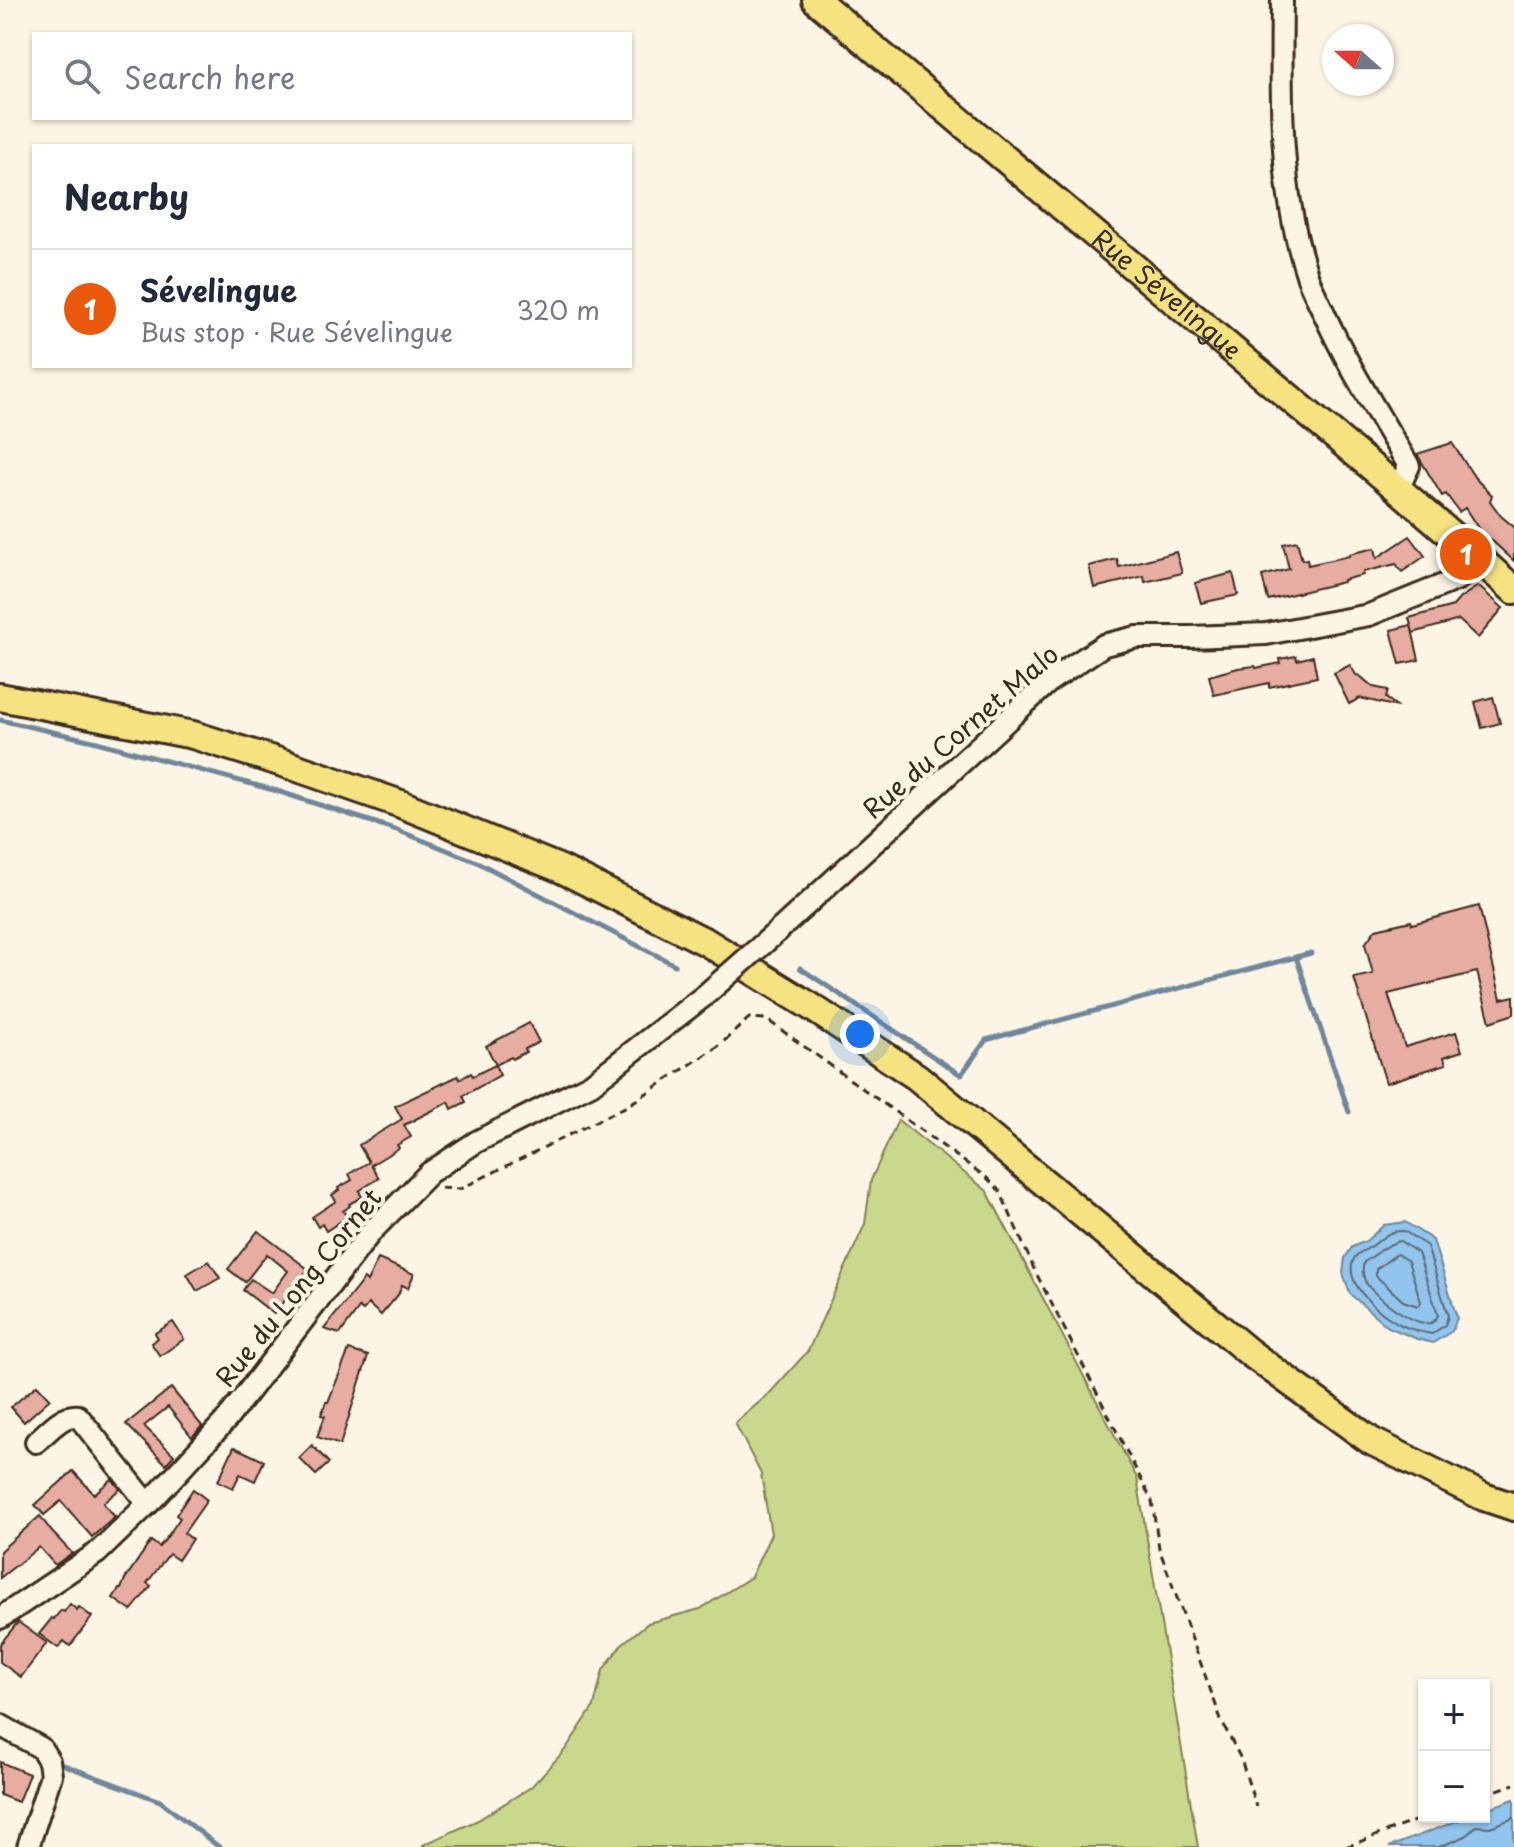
<!DOCTYPE html>
<html lang="en">
<head>
<meta charset="utf-8">
<style>
  :root { --surface:#fff; --page:#f2f2f3; --text:#1f2937; --muted:#747a83; --line:#e0e1e3; --accent:#ea580c }
  body { margin:0; font-family:"Playpen Sans",sans-serif; background:var(--page); color:var(--text) }
  .controls { position:absolute; right:24px; bottom:24px; display:grid; overflow:hidden; border-radius:0px; box-shadow:0 2px 6px #0004 }
  .controls button { width:72px; height:72px; display:grid; place-items:center; padding:0; border:0; border-bottom:2px solid var(--line); background:var(--surface); color:var(--text); font:40px sans-serif }
  .compass { position:absolute; left:1322px; top:24px; width:72px; height:72px; border-radius:50%; background:var(--surface); box-shadow:0 2px 6px #0004; rotate:291deg }
  .you { position:absolute; left:860px; top:1034px; width:28px; height:28px; margin:-20px; border:6px solid #fff; border-radius:50%; background:#1a73e8; box-shadow:0 0 0 12px #1a73e833 }
  .badge { display:grid; place-items:center; width:52px; height:52px; border-radius:50%; background:var(--accent); color:#fff; font-size:26px; font-weight:700 }
  .pin { position:absolute; translate:-50% -50%; border:4px solid #fff; box-shadow:0 2px 8px #0006 }
  .list { margin:0; padding:0; list-style:none }
  h2 { display:flex; justify-content:space-between; align-items:center; height:104px; margin:0; padding:0 32px; font-size:34px }
  h2 small { font-size:26px; font-weight:400; color:var(--muted) }
  .list li { display:grid; grid-template-columns:52px 1fr auto; gap:24px; align-items:center; box-sizing:border-box; height:120px; padding:0 32px; border-top:2px solid var(--line) }
  .list b { display:block; font-size:30px; white-space:nowrap }
  .list p { margin:0; font-size:26px; white-space:nowrap; color:var(--muted) }
  .list em { font-size:26px; font-style:normal; color:var(--muted) }
  .icon { flex:none; width:44px; height:44px; fill:none; stroke:currentColor; stroke-width:2; stroke-linecap:round; stroke-linejoin:round }
  .map { position:relative; flex:none; width:1514px; height:1847px; overflow:hidden }
  .search { position:absolute; background:var(--surface); box-shadow:0 2px 6px #0004; left:32px; top:32px; width:600px; height:88px; display:flex; align-items:center; gap:20px; box-sizing:border-box; padding:0 28px; border-radius:0px; color:var(--muted); font-size:30px }
  .panel { position:absolute; background:var(--surface); box-shadow:0 2px 6px #0004; left:32px; top:144px; width:600px; height:224px; border-radius:0px }
  .map>svg:first-child { display:block }
  .green { fill:#c9d88c; stroke:#828155; stroke-width:2 }
  .water { fill:#91c5ee; stroke:#6f879b; stroke-width:2 }
  .lines { fill:none; stroke-linecap:round; stroke-linejoin:round }
  .shore { stroke:#5d6871; stroke-width:2 }
  .stream { stroke:#6f879b; stroke-width:5 }
  .building { fill:#e7ada2; stroke:#3b2a1e; stroke-width:2 }
  .minor-casing { stroke:#3b2a1e; stroke-width:26 }
  .major-casing { stroke:#3b2a1e; stroke-width:32 }
  .path { stroke:#3b2a1e; stroke-width:3; stroke-dasharray:8 6; stroke-linecap:butt }
  .minor { stroke:#fcf5e5; stroke-width:20 }
  .major { stroke:#f5e382; stroke-width:26 }
  .minor-bridge-casing { stroke:#3b2a1e; stroke-width:26; stroke-linecap:butt }
  .minor-bridge { stroke:#fcf5e5; stroke-width:20 }
  .labels { text-anchor:middle; stroke-width:8; stroke-linejoin:round; paint-order:stroke }
  .street-label { font-size:26px; fill:#3b2a1e; stroke:#fcf5e5 }
</style>
</head>
<body>
<div class="map">
<svg width="1514" height="1847" viewBox="0 0 1514 1847">
  <rect width="100%" height="100%" fill="#fcf5e5"/>
  <filter id="ink" filterUnits="userSpaceOnUse"><feTurbulence type="fractalNoise" baseFrequency=".0125" numOctaves="2"/><feDisplacementMap in="SourceGraphic" scale="16" xChannelSelector="R" yChannelSelector="G"/><feConvolveMatrix kernelMatrix="1 2 1 2 8 2 1 2 1" color-interpolation-filters="sRGB"/></filter>
  <g filter="url(#ink)">
    <polygon class="green" points="898,1120 987,1191 1137,1478 1198,1847 423,1847 423,1845 478,1820 531,1787 565,1750 594,1706 603,1670 622,1644 648,1623 700,1609 751,1577 771,1534 761,1474 735,1423 769,1394 808,1351 865,1224 871,1180"/>
    <g class="water">
      <polygon points="1405,1222 1433,1240 1457,1318 1452,1331 1433,1343 1417,1339 1388,1327 1350,1294 1343,1273 1345,1258 1352,1247 1366,1241 1384,1225"/>
      <polygon points="1514,1799 1514,1847 1389,1847 1467,1817 1484,1817 1484,1810"/>
    </g>
    <g class="lines">
      <g class="shore">
        <path d="M1404,1231L1427,1246L1448,1316L1445,1325L1432,1334C1419,1332 1402,1327 1391,1319C1374,1308 1345,1283 1353,1261C1356,1252 1365,1251 1372,1246C1385,1237 1386,1231 1404,1231Z"/>
        <path d="M1400,1241L1418,1253L1438,1315L1436,1319C1435,1320 1433,1322 1431,1323C1415,1327 1372,1295 1365,1281C1362,1274 1362,1269 1364,1262C1375,1256 1387,1243 1400,1241Z"/>
        <polygon points="1397,1254 1408,1261 1421,1302 1418,1306 1403,1301 1376,1276 1376,1269"/>
        <polyline points="1439,1847 1466,1836 1476,1826 1490,1827 1514,1818"/>
      </g>
      <g class="stream">
        <polyline points="0,720 93,741 277,791 397,830 477,862 675,965"/>
        <polyline points="1296,957 1349,1112"/>
        <polyline points="800,968 961,1075 986,1040 1311,953"/>
        <polyline points="56,1762 160,1801 219,1847"/>
      </g>
    </g>
    <g class="building">
      <polygon points="1452,443 1475,478 1492,495 1490,501 1501,516 1514,527 1514,561 1490,539 1487,542 1465,508 1459,512 1446,494 1442,496 1417,454"/>
      <polygon points="1410,536 1425,556 1402,572 1396,564 1363,572 1363,575 1343,580 1343,582 1268,600 1262,576 1289,569 1283,544 1297,541 1302,560 1307,559 1308,565 1349,556 1349,554 1375,548 1377,558"/>
      <polygon points="1176,552 1182,573 1145,582 1144,576 1094,588 1089,566 1117,559 1119,567"/>
      <polygon points="1233,573 1238,595 1201,603 1195,583"/>
      <polygon points="1478,586 1503,608 1478,638 1459,620 1413,633 1409,618 1453,606 1460,598"/>
      <polygon points="1411,625 1419,660 1400,664 1391,630"/>
      <polygon points="1296,656 1297,660 1313,656 1317,677 1269,687 1269,683 1214,695 1209,676 1238,668 1255,666 1256,668 1281,663 1280,659"/>
      <polygon points="1350,665 1356,675 1360,676 1373,687 1388,690 1386,698 1398,707 1360,698 1349,704 1334,673"/>
      <polygon points="1493,697 1500,723 1482,728 1475,702"/>
      <polygon points="1479,906 1501,999 1514,996 1514,1014 1490,1022 1477,972 1388,994 1405,1047 1456,1032 1462,1051 1444,1057 1446,1064 1386,1083 1354,978 1373,974 1365,944 1376,929 1411,921 1412,924"/>
      <polygon points="529,1023 539,1042 525,1049 526,1052 512,1059 511,1057 496,1065 486,1046"/>
      <polygon points="495,1065 500,1075 463,1096 466,1102 452,1109 449,1102 404,1125 411,1137 397,1145 399,1148 371,1165 379,1178 359,1191 362,1197 349,1204 350,1206 343,1211 347,1217 326,1231 322,1224 318,1227 312,1217 336,1201 332,1195 339,1190 338,1188 352,1180 349,1174 369,1162 359,1145 402,1119 395,1106 458,1076 460,1079 471,1073 473,1076"/>
      <polygon points="258,1231 308,1269 274,1314 243,1290 251,1279 272,1293 288,1271 267,1254 245,1282 228,1269"/>
      <polygon points="378,1259 414,1274 408,1288 402,1285 398,1295 381,1315 368,1304 363,1311 359,1308 340,1334 324,1329 364,1279 367,1282"/>
      <polygon points="209,1261 220,1278 197,1291 187,1274"/>
      <polygon points="173,1322 184,1339 160,1356 151,1343 158,1338 155,1333"/>
      <polygon points="349,1350 368,1356 340,1445 317,1437 325,1416 321,1415 326,1402 328,1402"/>
      <polygon points="37,1385 50,1399 24,1422 11,1407"/>
      <polygon points="171,1388 202,1426 192,1437 168,1407 144,1426 174,1455 166,1464 126,1424"/>
      <polygon points="312,1445 329,1463 316,1475 299,1458"/>
      <polygon points="234,1447 264,1461 255,1481 240,1474 233,1488 218,1481"/>
      <polygon points="73,1471 94,1494 112,1479 120,1489 103,1503 115,1517 92,1537 61,1501 44,1515 35,1505"/>
      <polygon points="193,1489 207,1500 184,1533 192,1539 178,1560 169,1554 147,1583 151,1586 131,1611 113,1598 119,1589 121,1589 125,1579 151,1541 159,1547 165,1540 180,1518 176,1515"/>
      <polygon points="40,1516 52,1532 72,1553 55,1565 39,1547 0,1578 0,1551"/>
      <polygon points="70,1604 77,1610 79,1607 92,1617 70,1646 64,1641 58,1648 39,1634 52,1618 54,1619 61,1610 64,1612"/>
      <polygon points="18,1622 47,1643 21,1677 0,1662 0,1644"/>
      <polygon points="0,1762 29,1774 18,1802 0,1795"/>
    </g>
    <g class="lines">
      <defs>
        <g id="minor">
          <path d="M1282,0C1281,92 1278,189 1308,278C1312,289 1318,300 1323,311C1347,365 1379,415 1409,466L1398,489"/>
          <polyline points="779,930 1051,680 1104,645 1137,637 1191,637 1266,634 1369,615 1458,579 1484,563"/>
          <path d="M36,1442C48,1432 62,1414 78,1416L148,1504"/>
          <polyline points="0,1618 97,1553 153,1499 227,1419 371,1232 429,1173 476,1142 591,1084 704,996"/>
          <polyline points="0,1725 41,1748 49,1761 51,1775 28,1847"/>
        </g>
        <g id="major">
          <path id="s1" d="M816,0L1398,489L1484,563L1514,590"/>
          <polyline points="0,697 193,735 286,764 401,804 561,869 708,943 810,1006 917,1077 1250,1353 1371,1441 1484,1497 1514,1507"/>
        </g>
      </defs>
      <use href="#minor" class="minor-casing"/>
      <use href="#major" class="major-casing"/>
      <g class="path">
        <polyline points="441,1188 460,1189 627,1106 720,1045 749,1018 766,1019 987,1178 1000,1191 1034,1269 1152,1501 1159,1548 1222,1722 1241,1759 1256,1807"/>
        <polyline points="1484,1795 1514,1784"/>
        <polyline points="1346,1847 1425,1817"/>
      </g>
      <use href="#minor" class="minor"/>
      <use href="#major" class="major"/>
      <defs>
        <polyline id="minor-bridge" points="704,996 779,930"/>
      </defs>
      <use href="#minor-bridge" class="minor-bridge-casing"/>
      <use href="#minor-bridge" class="minor-bridge"/>
    </g>
  </g>
  <g class="labels">
    <g class="street-label">
      <text dy="9" stroke="none"><textPath href="#s1" startOffset="458">Rue Sévelingue</textPath></text>
      <text transform="translate(961 732) rotate(-41)" y="9">Rue du Cornet Malo</text>
      <text transform="translate(299 1288) rotate(-51)" y="9">Rue du Long Cornet</text>
    </g>
  </g>
</svg>
<div class="controls">
<button>+</button>
<button>−</button>
</div>
<svg class="compass" viewBox="-18 -18 36 36"><path d="M0-13l5 13h-10z" fill="#e53935"/><path d="M0 13l5-13h-10z" fill="#747a83"/></svg>
<div class="you"></div>
<div class="pin badge" style="left:1466px;top:554px">1</div>
<div class="search"><svg class="icon" aria-label="search" viewBox="0 0 24 24"><circle cx="10" cy="10" r="6"/><path d="M15 15l6 6"/></svg>Search here</div>
<section class="panel">
<h2>Nearby<small></small></h2>
<ul class="list">
<li><span class="badge">1</span><div><b>Sévelingue</b><p>Bus stop · Rue Sévelingue</p></div><em>320 m</em></li>
</ul>
</section>
</div>
</body>
</html>
